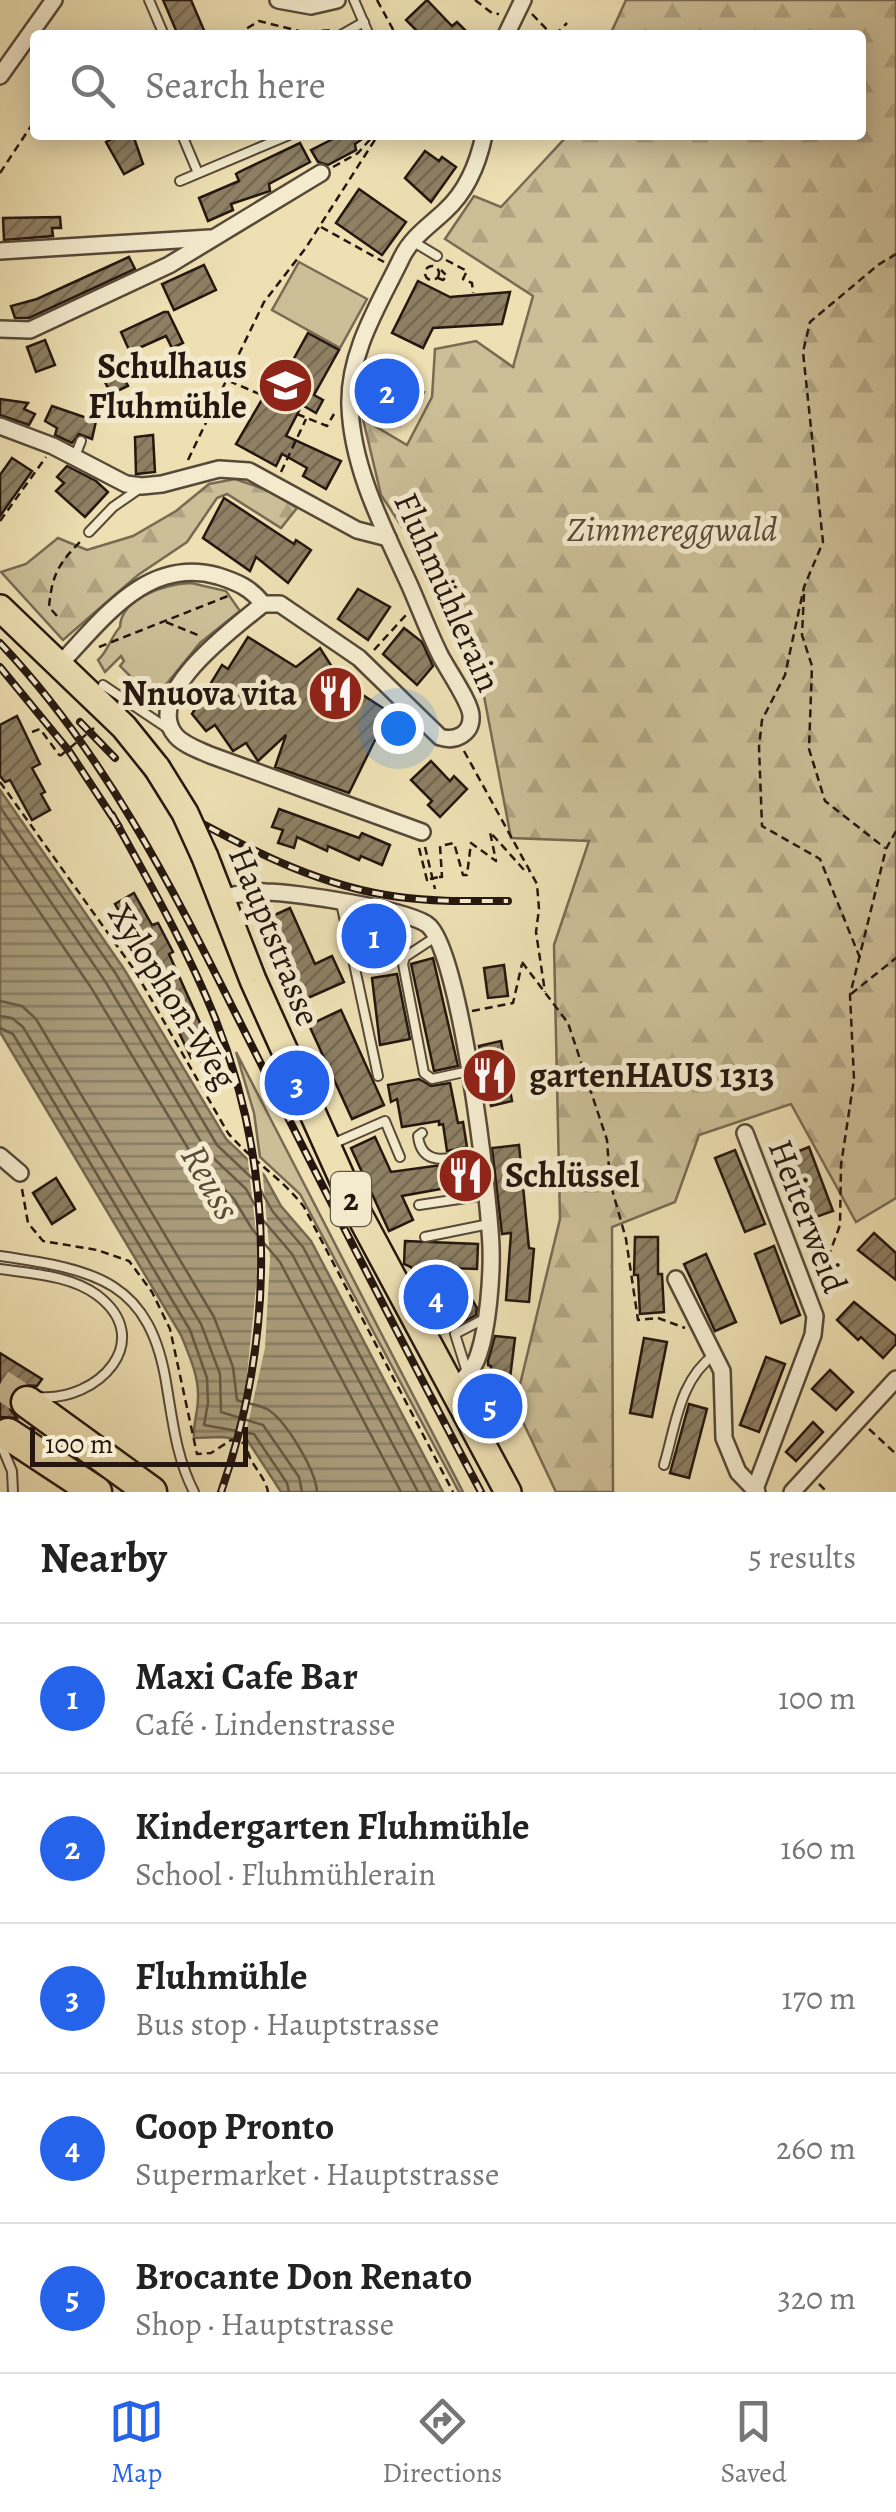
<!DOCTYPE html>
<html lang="en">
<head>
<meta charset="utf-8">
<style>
  :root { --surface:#fff; --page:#f2f2f2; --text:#222; --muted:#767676; --line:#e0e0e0; --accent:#2563eb }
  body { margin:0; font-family:Alegreya,serif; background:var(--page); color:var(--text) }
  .scale { position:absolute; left:30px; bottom:25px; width:218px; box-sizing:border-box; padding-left:10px; border:5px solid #25170f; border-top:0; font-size:28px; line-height:35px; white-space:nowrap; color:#25170f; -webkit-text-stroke:8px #f4ebce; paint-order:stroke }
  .you { position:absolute; left:398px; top:728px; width:35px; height:35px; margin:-25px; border:8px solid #fff; border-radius:50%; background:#1a73e8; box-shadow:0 0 0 15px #1a73e833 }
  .badge { display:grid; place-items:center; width:65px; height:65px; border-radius:50%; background:var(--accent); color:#fff; font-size:32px; font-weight:700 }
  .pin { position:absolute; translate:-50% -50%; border:5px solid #fff; box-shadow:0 2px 10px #0006 }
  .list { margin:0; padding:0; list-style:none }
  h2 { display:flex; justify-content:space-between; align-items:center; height:130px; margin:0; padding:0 40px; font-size:42px }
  h2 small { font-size:32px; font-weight:400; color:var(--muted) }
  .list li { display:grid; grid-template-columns:65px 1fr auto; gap:30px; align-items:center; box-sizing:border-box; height:150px; padding:0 40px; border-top:2px solid var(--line) }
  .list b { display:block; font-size:38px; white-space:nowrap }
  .list p { margin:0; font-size:32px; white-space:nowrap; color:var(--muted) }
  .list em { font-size:32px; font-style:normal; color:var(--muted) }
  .icon { flex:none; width:55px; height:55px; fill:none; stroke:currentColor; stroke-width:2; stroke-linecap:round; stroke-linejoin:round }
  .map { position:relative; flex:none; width:896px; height:1492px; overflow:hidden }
  .search { position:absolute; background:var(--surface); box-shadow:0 5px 25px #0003; left:30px; right:30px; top:30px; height:110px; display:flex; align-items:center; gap:25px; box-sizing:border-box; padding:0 35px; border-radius:10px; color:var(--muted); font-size:38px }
  .sheet { height:880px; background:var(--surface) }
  nav { display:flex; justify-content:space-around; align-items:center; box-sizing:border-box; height:140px; border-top:2px solid var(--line); background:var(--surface); font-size:28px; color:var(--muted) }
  nav a { display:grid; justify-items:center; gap:5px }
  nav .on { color:var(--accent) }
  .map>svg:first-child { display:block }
  .green { fill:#ccbe97; stroke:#786a53; stroke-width:2.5 }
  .forest { fill:url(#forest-firs); stroke:#786a53; stroke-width:2.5 }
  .water { fill:url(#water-rules); stroke:#756750; stroke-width:2.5 }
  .pier { fill:#eee0b3 }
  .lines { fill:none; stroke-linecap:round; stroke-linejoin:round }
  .shore { stroke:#685a45; stroke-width:2.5 }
  .building { fill:url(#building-hatch); stroke:#25170f; stroke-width:2.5 }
  .motorway-tunnel { stroke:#c6b892; stroke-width:30; stroke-dasharray:30 15; stroke-linecap:butt }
  .service-casing { stroke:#574938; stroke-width:12 }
  .minor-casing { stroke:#574938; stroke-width:20 }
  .primary-casing { stroke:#25170f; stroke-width:30 }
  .motorway-casing { stroke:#25170f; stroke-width:35 }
  .path { stroke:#25170f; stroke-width:2.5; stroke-dasharray:8 5; stroke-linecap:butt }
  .service { stroke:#f4ebce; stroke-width:8 }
  .minor { stroke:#f4ebce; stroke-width:15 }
  .primary { stroke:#eee0b3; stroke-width:25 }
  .motorway { stroke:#eee0b3; stroke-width:30 }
  .rail-casing { stroke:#25170f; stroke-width:8 }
  .rail { stroke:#f4ebce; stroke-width:4; stroke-dasharray:11; stroke-linecap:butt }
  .primary-bridge-casing { stroke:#25170f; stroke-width:30; stroke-linecap:butt }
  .path-bridge { stroke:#25170f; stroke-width:2.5; stroke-dasharray:8 5; stroke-linecap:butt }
  .primary-bridge { stroke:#eee0b3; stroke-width:25 }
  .labels { text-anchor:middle; stroke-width:10; stroke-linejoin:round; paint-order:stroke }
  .shield { fill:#f4ebce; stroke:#635748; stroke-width:2.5 }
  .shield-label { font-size:32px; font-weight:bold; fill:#25170f }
  .poi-label { font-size:35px; font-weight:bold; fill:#25170f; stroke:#f4ebce; text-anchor:end }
  .park-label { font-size:35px; font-style:italic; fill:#574938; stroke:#f4ebce }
  .street-label { font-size:35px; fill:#25170f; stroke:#f4ebce }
  .water-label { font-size:38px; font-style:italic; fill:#5a4c3a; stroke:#f4ebce }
</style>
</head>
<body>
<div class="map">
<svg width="896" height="1492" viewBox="0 0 896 1492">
  <defs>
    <pattern id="forest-firs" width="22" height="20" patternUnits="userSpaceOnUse" patternTransform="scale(2.5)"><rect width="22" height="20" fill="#ccbe97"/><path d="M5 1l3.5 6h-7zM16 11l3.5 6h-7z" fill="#afa381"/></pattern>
    <pattern id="water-rules" width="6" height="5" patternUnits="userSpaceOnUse" patternTransform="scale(2.5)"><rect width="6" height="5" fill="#aa9c7b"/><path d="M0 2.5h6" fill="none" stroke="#8a7e63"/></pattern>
    <pattern id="building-hatch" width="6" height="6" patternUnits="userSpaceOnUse" patternTransform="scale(2.5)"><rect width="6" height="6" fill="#8e8064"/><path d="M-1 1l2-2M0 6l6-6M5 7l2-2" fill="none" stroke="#746851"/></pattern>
  </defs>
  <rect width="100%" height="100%" fill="#eee0b3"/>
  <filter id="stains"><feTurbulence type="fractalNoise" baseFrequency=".002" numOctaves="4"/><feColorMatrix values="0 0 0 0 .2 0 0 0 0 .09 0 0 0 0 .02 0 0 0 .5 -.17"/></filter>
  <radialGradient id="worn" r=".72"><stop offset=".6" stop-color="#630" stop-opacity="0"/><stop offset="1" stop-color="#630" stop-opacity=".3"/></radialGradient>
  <g class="green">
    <polygon points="299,262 367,299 340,348 272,310"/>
    <path d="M191,583L226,591L240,611L200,643L164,687L147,693L120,666L124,661L121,656L105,672L98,660C109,650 110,638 120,627C121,597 167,584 191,583Z"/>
    <polygon points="236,1052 463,1492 459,1492 300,1194 260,1157 254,1113"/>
  </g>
  <g class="forest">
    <polygon points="626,0 896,0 896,1198 856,1222 791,1104 699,1135 675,1202 612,1227 613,1492 556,1492 515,1405 560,1219 554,945 589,841 511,838 472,633 381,495 363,419 407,445 432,397 435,349 476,341 513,367 533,296 445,239 474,196 501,207 568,135 861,135 861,35 610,35"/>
    <polygon points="235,479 267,490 297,508 281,528 227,494 217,498 187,542 138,575 63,640 1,572 26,564 58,538 87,550 133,536 176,511 209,484"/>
  </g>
  <path class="water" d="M0,790L124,969L226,1139L264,1175L281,1206L311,1241L443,1492H281L248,1441L222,1437L194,1438C193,1423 198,1413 198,1398C199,1376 189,1355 181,1335L0,1032Z"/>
  <polygon class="pier" points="247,1153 262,1166 270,1258 265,1348 243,1446 233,1444 246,1385 259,1258"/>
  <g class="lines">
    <g class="shore">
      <polyline points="0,807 116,974 217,1145 256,1182 273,1212 303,1247 432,1492"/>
      <polyline points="0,828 105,981 207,1152 246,1189 263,1220 292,1254 418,1492"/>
      <polyline points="0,854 92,989 195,1160 234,1199 252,1229 280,1262 401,1492"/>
      <path d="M0,1001L22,1006L36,1019L214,1317L233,1367L237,1400C246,1404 258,1404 267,1409C286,1420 316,1471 317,1492"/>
      <polyline points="0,1016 12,1018 23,1027 201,1324 220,1374 221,1412 263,1425 299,1477 302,1492"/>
      <polyline points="0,1028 13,1034 190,1330 207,1378 208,1403 204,1425 254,1434 287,1483 289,1492"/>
    </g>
  </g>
  <g class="building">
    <polygon points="163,0 191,0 206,35 178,35"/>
    <polygon points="427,0 452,26 457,22 470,35 421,35 406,20"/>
    <polygon points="108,135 133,135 143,164 124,174 106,142 110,140"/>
    <polygon points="341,135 368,135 355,144 356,150 328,165 318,162 311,150"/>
    <polygon points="300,143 310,162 269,184 270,191 231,204 233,210 208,221 199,198 239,181 236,174 239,172"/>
    <polygon points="425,151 439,161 442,157 456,167 431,202 405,178"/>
    <polygon points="359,189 406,222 382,255 336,223"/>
    <polygon points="60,217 61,228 52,228 53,236 4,240 3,218"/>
    <polygon points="129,257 135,269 29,318 15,318 11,306 37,299"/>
    <polygon points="204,265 216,290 174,310 162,284"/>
    <polygon points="418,281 450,297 510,292 502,324 433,328 423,348 392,333"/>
    <polygon points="164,312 168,312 183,343 172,348 166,336 130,352 121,332"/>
    <polygon points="308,333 339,350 314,395 323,400 316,413 302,405 286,436 341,461 326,489 303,476 307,468 282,454 276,466 236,444 274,379 281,382"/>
    <polygon points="45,340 55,365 36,372 27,347"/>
    <polygon points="115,360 128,386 111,394 98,368"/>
    <polygon points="390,372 424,392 412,414 400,425 370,401"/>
    <polygon points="0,399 28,403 24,409 35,414 29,425 0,415"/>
    <polygon points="52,406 96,421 92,439 79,434 72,443 55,435 57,428 45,421"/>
    <polygon points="153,435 155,472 136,474 135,437"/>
    <polygon points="12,458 32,471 0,516 0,475"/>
    <polygon points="67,466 96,481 108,492 85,517 56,491 64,483 57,477"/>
    <polygon points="224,498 294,544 296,540 311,550 288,583 256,557 250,571 203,538"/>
    <polygon points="358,589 390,607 368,640 338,619"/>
    <polygon points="404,628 422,642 433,666 417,685 383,654"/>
    <polygon points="248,637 296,667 320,648 341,681 333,692 346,701 355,690 406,723 390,747 376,738 349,793 275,767 286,735 258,761 246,743 233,751 215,725 206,731 192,714 222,665 228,669"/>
    <polygon points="17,716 40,764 32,768 45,792 41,794 50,810 32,820 10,780 5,782 0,776 0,725"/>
    <polygon points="431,761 450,781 454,776 467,789 440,817 428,805 432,801 411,780"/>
    <polygon points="279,809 359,838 362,833 390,845 382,865 361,856 359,860 328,846 327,851 297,837 294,848 278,843 283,830 272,827"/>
    <polygon points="134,893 152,925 158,923 173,952 169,954 227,1083 214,1089 198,1055 191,1058 149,969 130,948 138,944 115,904"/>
    <polygon points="290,908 315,964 332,956 344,982 292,1005 257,923"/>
    <polygon points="387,926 387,929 405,927 408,944 367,952 363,931"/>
    <polygon points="433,958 458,1066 434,1071 411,964"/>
    <polygon points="504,965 508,996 488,998 484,968"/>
    <polygon points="397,974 410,1039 380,1045 372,978"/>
    <polygon points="341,1010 384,1105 352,1119 309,1025"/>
    <polygon points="501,1041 512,1101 491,1106 479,1046"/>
    <polygon points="419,1079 431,1086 450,1083 458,1123 463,1122 467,1147 447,1151 443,1124 439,1125 439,1121 402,1127 397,1099 391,1102 388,1085"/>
    <polygon points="375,1137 391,1172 471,1161 474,1183 402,1196 413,1220 389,1231 351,1148"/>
    <polygon points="519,1145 529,1248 534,1249 529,1302 506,1300 511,1233 502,1234 492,1148"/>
    <polygon points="809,1147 833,1211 813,1218 789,1155"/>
    <polygon points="735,1150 765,1224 745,1232 715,1158"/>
    <polygon points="56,1178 75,1209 52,1224 33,1193"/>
    <polygon points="874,1233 896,1253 896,1280 858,1250"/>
    <polygon points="635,1237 658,1237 658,1274 662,1274 664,1312 640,1314 638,1275 634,1275"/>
    <polygon points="405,1241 478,1244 477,1269 449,1268 467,1300 471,1298 477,1308 476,1315 443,1333 411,1267 404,1264"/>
    <polygon points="774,1246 800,1315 781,1323 755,1254"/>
    <polygon points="706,1254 736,1322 715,1331 684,1264"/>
    <polygon points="854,1302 896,1336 896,1344 883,1358 861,1337 858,1340 837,1320"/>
    <polygon points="495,1336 515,1338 508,1394 488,1392 491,1366 488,1365 488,1361"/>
    <polygon points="644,1338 667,1342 652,1417 630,1413"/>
    <polygon points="0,1353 42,1379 37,1386 20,1385 11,1392 10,1409 17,1418 0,1417"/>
    <polygon points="766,1357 785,1364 759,1432 740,1425"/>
    <polygon points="830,1370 853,1392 836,1410 812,1389"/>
    <polygon points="689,1404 707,1409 689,1478 670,1473"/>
    <polygon points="813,1422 823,1432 796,1461 786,1452"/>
  </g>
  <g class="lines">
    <polyline class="motorway-tunnel" points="0,1384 27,1402"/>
    <defs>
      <g id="service">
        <polyline points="149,0 164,35"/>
        <polyline points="354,0 369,35"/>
        <polyline points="341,35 364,22"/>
        <polyline points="182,135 198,173"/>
        <polyline points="180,181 289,135"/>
        <polyline points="412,241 437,256"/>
        <polyline points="75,456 81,441"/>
        <polyline points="89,532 113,507 139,489"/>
        <polyline points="103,685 170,730"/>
        <polyline points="341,903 378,1076"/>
        <polyline points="437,936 405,957 403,964 424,1073 432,1079 469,1071"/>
        <path d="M422,1133L418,1136C422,1172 458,1156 482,1151"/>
        <polyline points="330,1145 385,1121 400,1157"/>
        <polyline points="419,1205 486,1195"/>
        <polyline points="425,1237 489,1224"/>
        <path d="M0,1256C96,1270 151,1280 167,1388C173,1424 177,1459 194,1492"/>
        <path d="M0,1269C32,1274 70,1275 97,1295C157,1340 98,1402 39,1397"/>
        <polyline points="467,1372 455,1334 484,1319"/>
        <polyline points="0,1442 12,1471 13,1492"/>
        <path d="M664,1465C676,1425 679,1380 715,1354"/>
      </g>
      <g id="minor">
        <polyline points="278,0 311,6 337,0"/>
        <polyline points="506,35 523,0"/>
        <polyline points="0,76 54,0"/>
        <polyline points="0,251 210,238"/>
        <polyline points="0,329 30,330 169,265 321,173"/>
        <polyline points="0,426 53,446 126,484 142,486 162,484 219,469 249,471 357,530 388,538"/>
        <path d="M263,604C237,626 140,695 176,736C184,745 199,750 210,755L422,832"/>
        <path d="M59,665C103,619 147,556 218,576C237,582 251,588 263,604H280L359,658L440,737C455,742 472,734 471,716C471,703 447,669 440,655C429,633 420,609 410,586C384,529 352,469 350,406C348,352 380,303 402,257C412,237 429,226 445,211C467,191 478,164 484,135"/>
        <path d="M221,898C236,894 250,891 266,892C293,892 413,910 429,926C461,957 489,1194 491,1247C492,1276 488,1326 479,1353C474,1370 465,1379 451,1388"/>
        <polyline points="745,1133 815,1316 813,1335 755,1489"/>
        <polyline points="0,1156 20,1173"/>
        <polyline points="676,1279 722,1371 724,1438 738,1472 757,1492"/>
        <polyline points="792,1492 896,1379"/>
      </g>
      <g id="primary">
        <polyline points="0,608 124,727 157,768"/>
        <polyline points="205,857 253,980 353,1203 508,1492"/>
      </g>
      <g id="motorway">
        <polyline points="27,1402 151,1492"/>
        <polyline points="8,1434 96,1492"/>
      </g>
    </defs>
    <use href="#service" class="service-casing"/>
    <use href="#minor" class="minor-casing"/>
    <use href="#primary" class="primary-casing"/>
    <use href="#motorway" class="motorway-casing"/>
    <g class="path">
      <polyline points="377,0 396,35"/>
      <polyline points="475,0 492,13 499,14"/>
      <polyline points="532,14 552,35"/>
      <polyline points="236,35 259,21 303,32 334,30"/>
      <polyline points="555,35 567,23"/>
      <polyline points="333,167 358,153 374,135"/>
      <polyline points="0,173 35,120"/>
      <polyline points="321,227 384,262"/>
      <polyline points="446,260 467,271 463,279 472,283 473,293"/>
      <circle cx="432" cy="273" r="7"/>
      <polyline points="438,278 443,280 447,276 441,270"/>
      <polyline points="229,381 264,396"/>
      <polyline points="297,414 327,426 334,414"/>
      <polyline points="188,460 264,302 305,249 378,135"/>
      <polyline points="281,472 306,419"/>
      <polyline points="0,521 46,457"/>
      <polyline points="804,594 802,635 812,666 809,749 825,801 885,848"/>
      <path d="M57,616L49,607C52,575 58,564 81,541"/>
      <polyline points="166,622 200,636"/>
      <polyline points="99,647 228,596"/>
      <polyline points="374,650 406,615"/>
      <polyline points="32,732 40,729 60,756"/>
      <polyline points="464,751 537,884 539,909 536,932 545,992"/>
      <path d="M0,782L135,971L228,1133C251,1160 282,1178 304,1207L453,1492"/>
      <polyline points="425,847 435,889"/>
      <polyline points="419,848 427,880 430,879"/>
      <polyline points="439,877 442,877 440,846 454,843 463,875 467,875 471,843 496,861 490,832 525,871 529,871"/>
      <polyline points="860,958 820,859 762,826 759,747 762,720 785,675 804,587 823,542 803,352 810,322 878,265 896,254"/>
      <polyline points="522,962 568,1023 607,1140 610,1182 626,1239 638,1320 658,1318 685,1328"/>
      <polyline points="851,994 896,958"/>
      <polyline points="472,1011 513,1003 522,964"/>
      <path d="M22,1189L28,1223L43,1241L97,1250L129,1261L152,1292L170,1329L197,1454L211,1453L231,1440L247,1444C246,1462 265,1474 268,1492"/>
      <polyline points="819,1282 840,1225 841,1165 854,1079 850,995 886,849 896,831"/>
      <polyline points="869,1429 896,1454"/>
      <polyline points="819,1484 827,1492"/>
    </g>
    <use href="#service" class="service"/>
    <use href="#minor" class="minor"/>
    <use href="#primary" class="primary"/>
    <use href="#motorway" class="motorway"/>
    <defs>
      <g id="rail">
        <path d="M0,643C115,764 185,914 259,1060C332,1205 405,1349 481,1492"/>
        <polyline points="0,667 69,751 119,827"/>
        <polyline points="80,722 115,758"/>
        <path d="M112,815C149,882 187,948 215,1018C276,1172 275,1336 221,1492"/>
        <path d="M190,817C256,853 323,887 399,897C435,902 472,901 508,901"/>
      </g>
    </defs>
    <use href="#rail" class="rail-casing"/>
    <use href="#rail" class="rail"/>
    <defs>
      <polyline id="primary-bridge" points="157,768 185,813 205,857"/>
    </defs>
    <use href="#primary-bridge" class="primary-bridge-casing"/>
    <g class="path-bridge">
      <polyline points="60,756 94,728"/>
      <polyline points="430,879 439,877"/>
    </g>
    <use href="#primary-bridge" class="primary-bridge"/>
  </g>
  <defs>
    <symbol id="school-disc" viewBox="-11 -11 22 22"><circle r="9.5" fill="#8f2418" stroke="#f4ebce"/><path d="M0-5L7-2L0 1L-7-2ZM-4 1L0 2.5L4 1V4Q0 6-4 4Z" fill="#fff"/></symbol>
    <symbol id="restaurant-disc" viewBox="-11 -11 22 22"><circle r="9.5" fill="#8f2418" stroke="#f4ebce"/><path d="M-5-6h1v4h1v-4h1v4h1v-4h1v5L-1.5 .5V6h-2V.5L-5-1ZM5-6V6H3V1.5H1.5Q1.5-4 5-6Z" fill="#fff"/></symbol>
  </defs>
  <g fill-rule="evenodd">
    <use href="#school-disc" x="254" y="354" width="63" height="63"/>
    <use href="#restaurant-disc" x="304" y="662" width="63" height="63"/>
    <use href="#restaurant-disc" x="458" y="1044" width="63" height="63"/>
    <use href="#restaurant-disc" x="434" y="1144" width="63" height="63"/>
  </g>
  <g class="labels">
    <rect class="shield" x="331" y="1172" width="40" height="54" rx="8"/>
    <g class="shield-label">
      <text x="351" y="1210">2</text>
    </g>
    <g class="poi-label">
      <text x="247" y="378">Schulhaus<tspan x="247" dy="40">Fluhmühle</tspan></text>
      <text x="297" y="705">Nnuova vita</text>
      <text x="529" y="1087" text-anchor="start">gartenHAUS 1313</text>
      <text x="505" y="1187" text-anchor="start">Schlüssel</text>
    </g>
    <g class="park-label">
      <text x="672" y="541">Zimmereggwald</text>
    </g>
    <g class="street-label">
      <text transform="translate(448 592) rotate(66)" y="12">Fluhmühlerain</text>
      <text transform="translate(275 936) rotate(68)" y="12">Hauptstrasse</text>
      <text transform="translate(173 996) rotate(58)" y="12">Xylophon-Weg</text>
      <text transform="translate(808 1216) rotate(69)" y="12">Heiterweid</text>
    </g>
    <g class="water-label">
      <text transform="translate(211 1182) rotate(60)" y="13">Reuss</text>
    </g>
  </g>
  <rect width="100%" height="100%" filter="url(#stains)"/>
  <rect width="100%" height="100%" fill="url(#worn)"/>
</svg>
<div class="scale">100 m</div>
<div class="you"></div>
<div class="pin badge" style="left:374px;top:936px">1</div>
<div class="pin badge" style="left:387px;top:391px">2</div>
<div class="pin badge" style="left:297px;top:1083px">3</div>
<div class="pin badge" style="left:436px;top:1297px">4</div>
<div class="pin badge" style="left:490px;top:1406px">5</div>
<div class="search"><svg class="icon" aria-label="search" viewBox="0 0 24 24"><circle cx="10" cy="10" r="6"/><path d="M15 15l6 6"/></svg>Search here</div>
</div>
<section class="sheet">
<h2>Nearby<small>5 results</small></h2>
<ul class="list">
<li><span class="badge">1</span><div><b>Maxi Cafe Bar</b><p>Café · Lindenstrasse</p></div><em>100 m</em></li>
<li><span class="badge">2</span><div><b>Kindergarten Fluhmühle</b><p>School · Fluhmühlerain</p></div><em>160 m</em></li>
<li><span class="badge">3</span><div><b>Fluhmühle</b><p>Bus stop · Hauptstrasse</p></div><em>170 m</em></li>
<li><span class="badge">4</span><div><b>Coop Pronto</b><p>Supermarket · Hauptstrasse</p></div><em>260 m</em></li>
<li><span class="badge">5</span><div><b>Brocante Don Renato</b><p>Shop · Hauptstrasse</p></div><em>320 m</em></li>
</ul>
</section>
<nav>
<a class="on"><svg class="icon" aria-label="map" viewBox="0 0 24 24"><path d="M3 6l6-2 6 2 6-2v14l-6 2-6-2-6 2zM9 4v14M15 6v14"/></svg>Map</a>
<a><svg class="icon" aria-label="directions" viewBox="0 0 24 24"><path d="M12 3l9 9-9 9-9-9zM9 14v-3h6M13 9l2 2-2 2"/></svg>Directions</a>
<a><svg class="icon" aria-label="saved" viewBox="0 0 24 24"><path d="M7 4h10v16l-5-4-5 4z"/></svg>Saved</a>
</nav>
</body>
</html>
